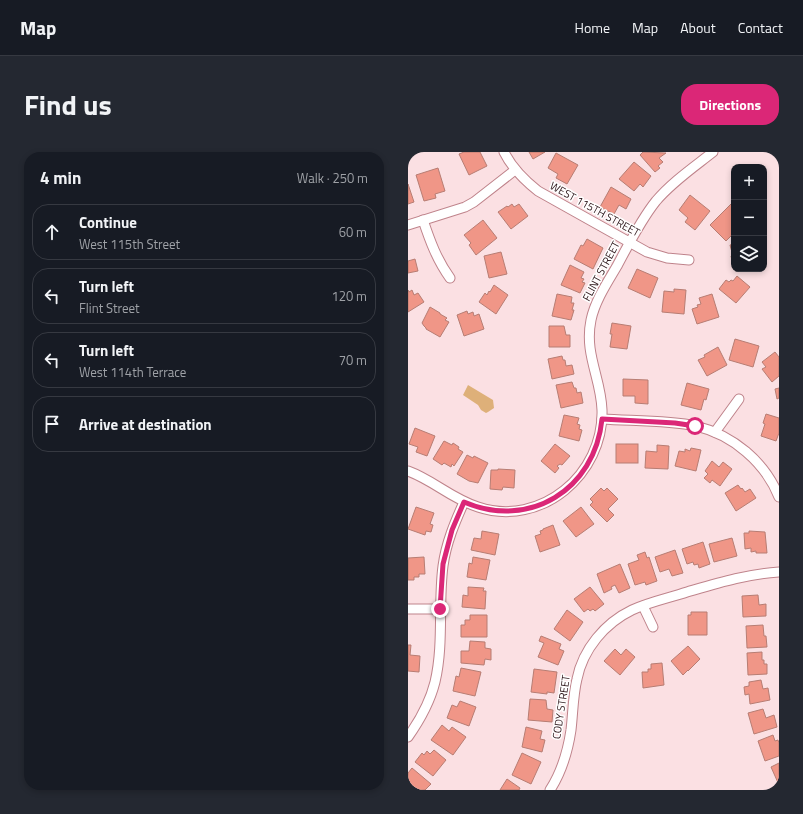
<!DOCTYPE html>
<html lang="en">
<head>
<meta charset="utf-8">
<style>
  :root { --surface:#171b24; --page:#242831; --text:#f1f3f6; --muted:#9ea1a6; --line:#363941; --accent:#db2777 }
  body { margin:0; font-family:"Titillium Web",sans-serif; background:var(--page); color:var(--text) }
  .controls { position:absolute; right:12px; top:12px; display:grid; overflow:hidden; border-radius:8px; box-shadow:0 2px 6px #0003 }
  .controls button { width:36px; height:36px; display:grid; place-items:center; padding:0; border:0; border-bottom:1px solid var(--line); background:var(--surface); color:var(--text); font:20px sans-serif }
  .stop { position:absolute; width:12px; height:12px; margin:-9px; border:3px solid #db2777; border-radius:50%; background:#fff }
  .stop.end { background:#db2777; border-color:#fff; box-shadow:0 1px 4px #0008 }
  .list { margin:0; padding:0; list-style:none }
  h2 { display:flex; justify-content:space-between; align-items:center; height:52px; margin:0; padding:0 16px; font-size:17px }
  h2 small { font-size:13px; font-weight:400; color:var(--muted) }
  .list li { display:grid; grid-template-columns:26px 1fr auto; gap:12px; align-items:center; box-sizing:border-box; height:56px; margin:0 8px 8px; padding:0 8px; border:1px solid var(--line); border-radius:16px }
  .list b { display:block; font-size:15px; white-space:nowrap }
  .list p { margin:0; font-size:13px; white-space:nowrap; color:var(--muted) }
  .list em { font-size:13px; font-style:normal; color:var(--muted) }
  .icon { flex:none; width:22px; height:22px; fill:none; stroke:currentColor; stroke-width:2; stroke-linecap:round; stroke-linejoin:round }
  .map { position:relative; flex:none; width:371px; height:638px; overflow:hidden; border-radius:16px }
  header { display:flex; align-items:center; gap:24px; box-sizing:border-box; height:56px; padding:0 20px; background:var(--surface); border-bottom:1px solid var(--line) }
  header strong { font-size:19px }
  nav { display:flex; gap:22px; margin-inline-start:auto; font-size:14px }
  .intro { display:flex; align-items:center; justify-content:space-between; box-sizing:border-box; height:96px; padding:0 24px }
  h1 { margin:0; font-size:28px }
  .button { padding:10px 18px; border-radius:16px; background:var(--accent); color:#fff; font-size:14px; font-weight:700 }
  main { display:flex; gap:24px; padding:0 24px }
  aside { flex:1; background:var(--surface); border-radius:16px; box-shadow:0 2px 6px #0003 }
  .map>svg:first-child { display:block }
  .green { fill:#deb079 }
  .building { fill:#f09687; stroke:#b77d73 }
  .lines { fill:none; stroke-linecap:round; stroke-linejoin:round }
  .minor-casing { stroke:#bf838b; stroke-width:11 }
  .minor { stroke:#fff; stroke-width:9 }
  .route { stroke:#db2777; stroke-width:5 }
  .labels { text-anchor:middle; stroke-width:3; stroke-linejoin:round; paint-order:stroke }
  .street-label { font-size:11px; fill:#2e171b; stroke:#fff }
</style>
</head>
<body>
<header>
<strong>Map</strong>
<nav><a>Home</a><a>Map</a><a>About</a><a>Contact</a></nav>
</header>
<div class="intro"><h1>Find us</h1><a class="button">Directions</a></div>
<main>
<aside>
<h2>4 min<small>Walk · 250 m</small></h2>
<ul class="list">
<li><svg class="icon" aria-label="ahead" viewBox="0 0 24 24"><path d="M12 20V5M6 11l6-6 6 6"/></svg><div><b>Continue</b><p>West 115th Street</p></div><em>60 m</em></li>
<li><svg class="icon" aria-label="left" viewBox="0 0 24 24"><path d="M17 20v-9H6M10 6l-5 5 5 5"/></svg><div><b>Turn left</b><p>Flint Street</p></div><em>120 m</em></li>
<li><svg class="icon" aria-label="left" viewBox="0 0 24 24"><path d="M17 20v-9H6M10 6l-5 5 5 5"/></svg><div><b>Turn left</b><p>West 114th Terrace</p></div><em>70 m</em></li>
<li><svg class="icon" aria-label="arrive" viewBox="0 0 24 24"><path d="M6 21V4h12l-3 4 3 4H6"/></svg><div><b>Arrive at destination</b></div></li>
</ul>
</aside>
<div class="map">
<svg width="371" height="638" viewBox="0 0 371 638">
  <rect width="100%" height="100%" fill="#fbe0e3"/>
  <polygon class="green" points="60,233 85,248 86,256 80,260 78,261 73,258 70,253 55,243"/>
  <g class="building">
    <polygon points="56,0 72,0 79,14 61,23 51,2"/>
    <polygon points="121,0 137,0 125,7"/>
    <polygon points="235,0 258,1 251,6 255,10 250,14 252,16 247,20 232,3"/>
    <polygon points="148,1 170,13 159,32 148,26 150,22 140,16"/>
    <polygon points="226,10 243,24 235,35 232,32 226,39 211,27"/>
    <polygon points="30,16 37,39 27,42 28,46 16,49 8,23"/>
    <polygon points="0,32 6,50 0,52"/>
    <polygon points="203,35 223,47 218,57 211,53 206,62 192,55"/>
    <polygon points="282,43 302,59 287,78 277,70 280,66 271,58"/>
    <polygon points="326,49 326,81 318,89 302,73"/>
    <polygon points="104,52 106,55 111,52 120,64 103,77 90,60 99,54 100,55"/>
    <polygon points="75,68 89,86 68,103 61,93 63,91 56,83"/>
    <polygon points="179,87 195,96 185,117 166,107 173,93 175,94"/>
    <polygon points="326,92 326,116 323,104 325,104 322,93"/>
    <polygon points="93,100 99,122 81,126 76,104"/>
    <polygon points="7,107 10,119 0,121 0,109"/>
    <polygon points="162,113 176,120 173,126 176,127 174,130 177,131 172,141 153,133"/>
    <polygon points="229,117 250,126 242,146 220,136"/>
    <polygon points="329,124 342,135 328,151 311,137 318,128 321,130 323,128 325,129"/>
    <polygon points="86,133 100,143 88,162 71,150 77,141 79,143 81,139 82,140"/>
    <polygon points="266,137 278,138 276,162 254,160 256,139 266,140"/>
    <polygon points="0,138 1,140 4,138 6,143 10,141 16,150 0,160"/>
    <polygon points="149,142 164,145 163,151 166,151 164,158 166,158 163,168 144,164"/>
    <polygon points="304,142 311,165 289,172 284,157 290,155 289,153 293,152 291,146"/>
    <polygon points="22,155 32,161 32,162 39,166 37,168 41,170 32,185 18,177 18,176 16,174 14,171"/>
    <polygon points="59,159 60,162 65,160 66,164 71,162 76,177 56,184 49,163"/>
    <polygon points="204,171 223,174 219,197 202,195 204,182 202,182"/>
    <polygon points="141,174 156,174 158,183 162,183 162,195 141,195"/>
    <polygon points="327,187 351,194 345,215 321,208"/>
    <polygon points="310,195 319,213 299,224 290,208 297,205 296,203"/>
    <polygon points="367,200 371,205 371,224 364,230 354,217 358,215 354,210"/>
    <polygon points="154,204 155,208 157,208 158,214 164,213 166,222 144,227 140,207"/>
    <polygon points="215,227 240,228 240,252 227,251 227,244 215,244"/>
    <polygon points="164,230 166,236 168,236 169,241 173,240 175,251 153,256 148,233"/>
    <polygon points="279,231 301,237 298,248 296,247 293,258 273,253"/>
    <polygon points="371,236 371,246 369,247 367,237"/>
    <polygon points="358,262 371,266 371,281 368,289 353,284 357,272 355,271"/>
    <polygon points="156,263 171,266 169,272 172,273 171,277 174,278 171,289 151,284"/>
    <polygon points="7,276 27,284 19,304 8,300 10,295 1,292"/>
    <polygon points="36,289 44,293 45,291 51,295 50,297 55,300 46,314 44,312 43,315 36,311 34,313 25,307"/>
    <polygon points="147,292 162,304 154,313 152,312 149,314 151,316 147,321 133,309"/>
    <rect x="208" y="292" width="22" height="19"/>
    <polygon points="249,293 261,294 260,317 237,316 238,299 249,300"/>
    <polygon points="283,296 293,298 288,319 267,314 271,299 277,300 277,297 282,299"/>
    <polygon points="59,303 65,306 66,304 80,311 70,331 61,329 49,322"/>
    <polygon points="304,309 311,315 315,310 324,317 312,334 304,328 302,331 296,326 300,322 297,319"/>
    <polygon points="90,317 107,318 106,336 95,335 94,338 82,337 83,318 90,318"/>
    <polygon points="330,333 333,337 334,336 337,340 342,337 348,346 328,359 317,341"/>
    <polygon points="193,336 196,339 199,336 210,347 200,357 206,363 199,370 182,353 185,350 182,347"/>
    <polygon points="8,355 26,361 22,372 25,373 23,380 18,379 17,383 0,377"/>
    <polygon points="173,355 186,372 168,385 155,369"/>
    <polygon points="145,373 152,393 132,400 127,384 133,382 132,379 135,378 135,377"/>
    <polygon points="74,379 91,382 87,403 63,398 66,386 73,387"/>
    <polygon points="341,379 357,380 359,401 348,401 348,399 343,400 343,396 337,397 336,381 341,381"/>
    <polygon points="324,386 329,404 306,410 301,392"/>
    <polygon points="295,390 302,412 291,416 290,412 286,413 285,410 279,412 274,397"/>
    <polygon points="267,398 275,421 264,424 261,417 252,420 247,405"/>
    <polygon points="237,400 239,406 241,405 249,429 238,433 237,430 227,433 220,412 231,408 229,403"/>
    <polygon points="16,405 17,422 11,422 11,425 6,425 6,428 0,428 0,406"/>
    <polygon points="65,405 82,408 78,428 59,425 61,411 64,412"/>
    <polygon points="212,412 222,436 211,441 207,433 203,435 204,437 196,441 189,422"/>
    <polygon points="60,435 76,436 75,439 78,439 77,457 54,455 55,443 60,444"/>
    <polygon points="182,435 196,452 187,459 185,457 182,459 180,457 176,460 166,447"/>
    <polygon points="350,443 351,453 358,452 358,464 335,465 334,444"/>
    <polygon points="159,458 175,470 162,489 146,477"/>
    <polygon points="283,460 299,460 299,483 280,483 280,463 283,463"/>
    <polygon points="62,463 79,463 79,485 53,485 53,473 57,473 57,468 62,468"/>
    <polygon points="355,473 356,484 358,484 359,495 339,496 338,474"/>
    <polygon points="133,484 153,492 151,497 156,499 150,513 130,505 136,491 131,489"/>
    <polygon points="62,489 77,490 77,496 83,497 83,508 77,507 76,513 53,511 53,499 61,499"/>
    <polygon points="0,493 3,493 2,503 12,504 11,520 0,519"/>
    <polygon points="280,494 292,507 280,519 280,518 275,523 263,509"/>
    <polygon points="207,497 213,503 218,497 227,505 212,523 196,509"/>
    <polygon points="354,500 354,508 356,508 356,512 359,512 359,522 340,523 339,501"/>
    <polygon points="254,511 256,533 235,536 234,520 240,520 240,517 243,517 243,512"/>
    <polygon points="53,516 73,520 67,544 45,539 48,524 51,525"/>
    <polygon points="126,517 149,520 146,541 139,540 139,542 123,540"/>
    <polygon points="353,528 355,537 360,536 362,548 342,552 341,542 337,543 336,535 341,534 341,530"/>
    <polygon points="122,547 138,548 139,557 145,558 144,570 120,568"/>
    <polygon points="52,549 68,555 61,574 39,566 44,553 49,555"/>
    <polygon points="355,557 358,566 366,563 369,575 346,582 340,561"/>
    <polygon points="34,573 41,579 44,575 58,585 45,603 23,588"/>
    <polygon points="118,575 134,579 132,587 137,588 134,600 114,595"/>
    <polygon points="365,583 367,589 370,588 371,591 371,604 357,609 350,589"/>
    <polygon points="26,598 38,608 25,624 7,610 14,601 16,603 19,599 22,602"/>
    <polygon points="114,601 133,610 123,632 104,623"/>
    <polygon points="371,611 371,633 363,615"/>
    <polygon points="4,616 23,632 17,638 0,638 0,621"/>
    <polygon points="99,627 112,636 111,638 92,638"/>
  </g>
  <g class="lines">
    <defs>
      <g id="minor">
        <path d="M96,0C104,16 116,28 130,39L239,100L259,106L281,108"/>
        <path d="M15,68C22,89 29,108 42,126"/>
        <polyline points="0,73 57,55 66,50 107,18"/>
        <path d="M194,267C224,269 260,268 288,274C325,283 357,310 371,345"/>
        <polyline points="307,280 331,247"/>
        <path d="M0,319C25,328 44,347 70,355C133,376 196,322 194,258C193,226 176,202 183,168C187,149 199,131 209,114C221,92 232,69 248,49C264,30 286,15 305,0"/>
        <polyline points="235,454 245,475"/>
        <polyline points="1,457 32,457"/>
        <path d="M0,585C12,568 22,550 27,530C36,492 30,452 35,414C38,391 47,370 56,350"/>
        <path d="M142,638C153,621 160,598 163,578C165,561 165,543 169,527C175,497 197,471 224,458C241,450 261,446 279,440C310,431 339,422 371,420"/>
      </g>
    </defs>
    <use href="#minor" class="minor-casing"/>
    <use href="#minor" class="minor"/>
  </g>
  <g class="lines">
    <path class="route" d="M32,457L35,412L44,378L56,350C121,378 187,338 194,267L267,271L287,274"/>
  </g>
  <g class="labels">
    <g class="street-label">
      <text transform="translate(187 57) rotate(29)" y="4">WEST 115TH STREET</text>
      <text transform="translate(193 119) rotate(-62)" y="4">FLINT STREET</text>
      <text transform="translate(153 555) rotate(-81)" y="4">CODY STREET</text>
    </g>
  </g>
</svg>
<div class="controls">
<button>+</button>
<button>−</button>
<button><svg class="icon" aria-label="layers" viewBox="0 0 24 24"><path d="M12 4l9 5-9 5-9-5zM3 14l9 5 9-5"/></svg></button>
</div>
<div class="stop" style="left:287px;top:274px"></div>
<div class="stop end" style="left:32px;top:457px"></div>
</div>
</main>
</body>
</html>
